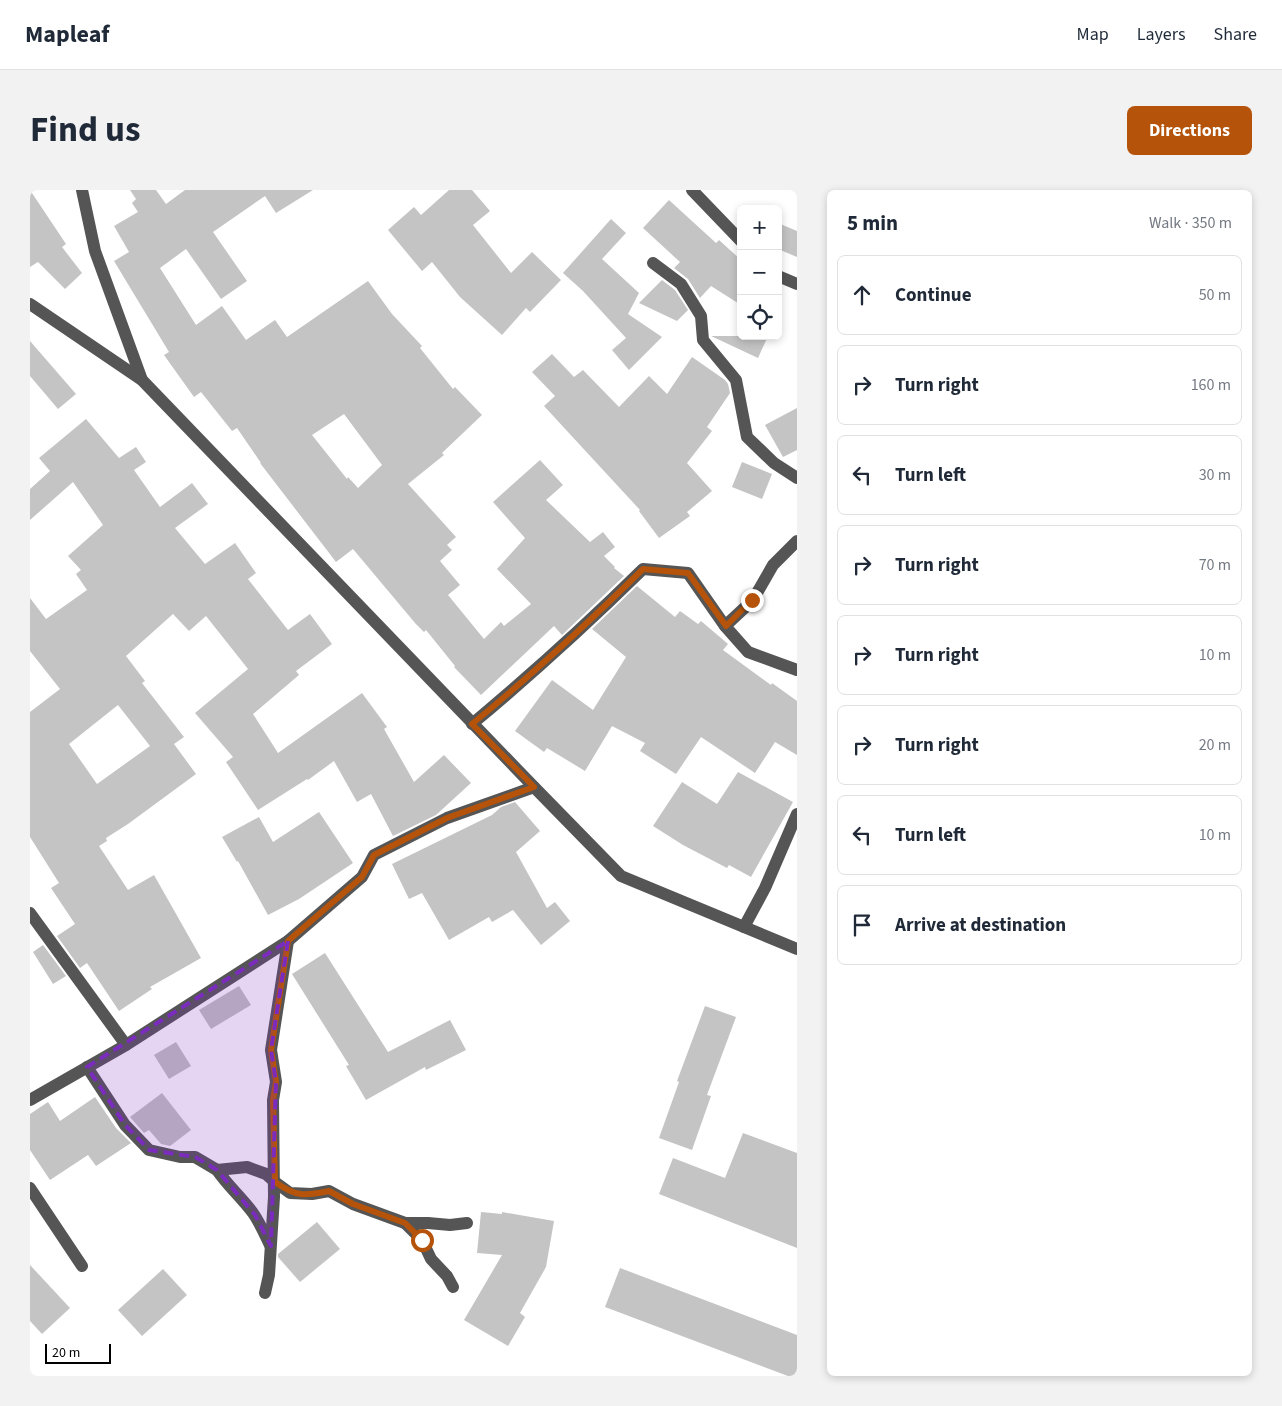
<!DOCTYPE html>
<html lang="en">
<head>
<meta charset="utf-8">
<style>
  :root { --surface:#fff; --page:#f2f2f3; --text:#1f2937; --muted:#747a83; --line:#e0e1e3; --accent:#b45309 }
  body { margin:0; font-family:"Source Sans 3",sans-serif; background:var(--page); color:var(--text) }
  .controls { position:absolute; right:15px; top:15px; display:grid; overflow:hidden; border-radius:8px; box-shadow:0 2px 8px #0003 }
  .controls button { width:45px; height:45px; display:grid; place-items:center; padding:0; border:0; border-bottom:1px solid var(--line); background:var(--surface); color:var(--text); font:25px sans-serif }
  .scale { position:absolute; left:15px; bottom:12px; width:66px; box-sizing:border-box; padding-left:5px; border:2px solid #000; border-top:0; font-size:14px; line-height:18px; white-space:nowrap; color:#000; -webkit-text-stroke:4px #fff; paint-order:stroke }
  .stop { position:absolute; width:15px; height:15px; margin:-11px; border:4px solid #b45309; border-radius:50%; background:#fff }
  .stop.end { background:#b45309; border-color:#fff; box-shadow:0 1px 5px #0008 }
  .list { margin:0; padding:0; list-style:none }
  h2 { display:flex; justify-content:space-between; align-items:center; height:65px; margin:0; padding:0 20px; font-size:21px }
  h2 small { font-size:16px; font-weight:400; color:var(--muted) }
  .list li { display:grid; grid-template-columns:32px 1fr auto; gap:15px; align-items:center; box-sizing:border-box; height:80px; margin:0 10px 10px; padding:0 10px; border:1px solid var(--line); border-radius:8px }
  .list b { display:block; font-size:19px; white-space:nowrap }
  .list em { font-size:16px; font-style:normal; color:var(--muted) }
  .icon { flex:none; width:28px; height:28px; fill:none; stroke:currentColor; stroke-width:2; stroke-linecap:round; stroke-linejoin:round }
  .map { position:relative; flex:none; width:767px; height:1186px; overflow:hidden; border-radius:8px }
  header { display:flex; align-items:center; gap:30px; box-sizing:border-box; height:70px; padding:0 25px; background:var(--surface); border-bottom:1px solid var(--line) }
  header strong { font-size:24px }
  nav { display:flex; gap:28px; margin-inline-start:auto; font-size:18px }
  .intro { display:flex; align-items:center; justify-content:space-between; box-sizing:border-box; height:120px; padding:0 30px }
  h1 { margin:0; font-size:35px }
  .button { padding:12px 22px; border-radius:8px; background:var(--accent); color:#fff; font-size:18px; font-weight:700 }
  main { display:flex; gap:30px; padding:0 30px }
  aside { flex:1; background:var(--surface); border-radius:8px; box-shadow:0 2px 8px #0003 }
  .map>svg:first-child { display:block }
  .building { fill:#c4c4c4; fill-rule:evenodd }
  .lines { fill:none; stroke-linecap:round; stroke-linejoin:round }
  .minor { stroke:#555; stroke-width:12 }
  .route { stroke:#b45309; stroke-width:6 }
  .marked { fill:#7b2cbf; fill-opacity:0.2; stroke:#7b2cbf; stroke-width:4; stroke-dasharray:10 6; stroke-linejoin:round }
</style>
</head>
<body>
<header>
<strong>Mapleaf</strong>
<nav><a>Map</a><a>Layers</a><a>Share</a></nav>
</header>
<div class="intro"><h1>Find us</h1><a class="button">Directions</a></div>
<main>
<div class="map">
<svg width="767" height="1186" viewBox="0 0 767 1186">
  <rect width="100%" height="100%" fill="#fff"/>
  <g class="building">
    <polygon points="0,0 36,54 32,57 52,83 35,99 8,72 0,77"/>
    <path d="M100,0H126L136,14L155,0H283L246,23L235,6L183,42L217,91L191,109L156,59L130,78L166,135L192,116L216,150L245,130L257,147L338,91L362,124L392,156L390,158L423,199L425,197L452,225L412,263L414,265L378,294L426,347L417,355L422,360L410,371L430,395L418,405L454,449L471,432L474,436L501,414L467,379L495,348L463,312L510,270L533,295L516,310L560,352L573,342L585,357L574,366L585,377L584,378L594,386L532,445L524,436L451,505L424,477L425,476L396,440L394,442L385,433L323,359L306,372L230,273H231L207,238L202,241L171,202L164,207L134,165L139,162L84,71L99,62L84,36L108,22L102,13L106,9ZM314,224L352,275L328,298L318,287L317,289L282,245Z"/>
    <polygon points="419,0 442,0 460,21 443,35 481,83 502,62 531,90 500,122 496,118 472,145 430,107 402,72 392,81 358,40 384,17 391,25"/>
    <polygon points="639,10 686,53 689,50 711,70 711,115 681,96 670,108 658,89 644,78 650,72 613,38"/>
    <polygon points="581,29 596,43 572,69 609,103 598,124 632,147 599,180 582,160 596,148 553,101 533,83"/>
    <polygon points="748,33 767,41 767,67 748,59"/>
    <polygon points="632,90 645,100 658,120 647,131 609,113"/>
    <polygon points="681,146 738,146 728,168"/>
    <polygon points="0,151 46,204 28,219 0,186"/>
    <polygon points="522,164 544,187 553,180 589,217 619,186 637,204 662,167 695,190 698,194 700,203 677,237 682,241 657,273 682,301 657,322 660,326 629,348 609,321 610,320 514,216 525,206 502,182"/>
    <polygon points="767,218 767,260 753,267 735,235"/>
    <path d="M56,229L89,268L106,257L116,272L104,280L130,317L162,293L178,314L145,338L175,374L205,353L226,383L218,389L258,440L280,424L302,454L266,481L269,485L223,524L248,563L332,503L357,537L354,539L384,592L414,565L441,593L406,625L363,646L341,604L327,612L304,571L278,590L277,589L228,620L196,572L203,567L165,523L218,479L176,426L159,441L143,424L96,466L115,491L112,493L154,547L144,554L166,584L98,634L76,648L77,651L69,656L98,700L124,685L171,768L120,797L122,799L89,821L57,773L50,778L27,746L45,734L21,698L29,693L0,647V522L30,499L0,461V408L16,429L57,400L46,384L51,380L38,366L73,335L43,292L0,330V299L20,281L9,268ZM88,515L120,556L67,594L39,554Z"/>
    <polygon points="712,272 742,284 732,309 702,297"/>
    <polygon points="607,396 645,427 650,421 668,434 671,431 698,454 693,460 741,495 742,493 767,511 767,565 745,552 725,583 671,547 646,584 610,561 615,553 582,536 555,581 517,558 514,562 485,541 522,490 563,520 596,467 562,439"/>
    <polygon points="708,582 763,612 721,687 699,675 697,678 653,655 623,636 652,592 687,614"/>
    <polygon points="485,612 510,641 486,662 517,718 525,712 540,731 511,755 483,720 462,732 459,727 419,750 392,703 379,709 362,674 462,625 471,617"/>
    <polygon points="289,622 323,673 269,709 238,725 208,671 207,672 192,647 229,627 243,652"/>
    <polygon points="13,755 36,786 23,794 3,762"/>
    <polygon points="295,763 358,862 420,830 436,860 396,880 395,877 336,910 316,876 319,875 262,784"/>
    <polygon points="209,796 221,815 181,839 169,820"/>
    <polygon points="675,816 706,827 677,905 681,906 662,960 629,948 649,892 647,891"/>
    <polygon points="146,852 161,876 139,889 124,865"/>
    <polygon points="132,903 161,940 140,956 131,954 119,940 114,943 100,927"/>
    <polygon points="65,907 86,938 101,953 66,976 58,965 20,990 0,960 0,924 18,912 30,931"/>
    <polygon points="713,943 767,963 767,1058 629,1004 643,968 695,988"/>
    <polygon points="451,1022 472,1024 472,1022 524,1031 516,1077 490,1123 495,1127 478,1156 434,1130 472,1065 447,1063"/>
    <polygon points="287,1032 310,1059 270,1092 248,1067 248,1064"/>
    <polygon points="0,1075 40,1118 12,1144 0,1131"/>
    <polygon points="590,1078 767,1145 767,1186 758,1186 575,1117"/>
    <polygon points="133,1079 157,1105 112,1146 88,1120"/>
  </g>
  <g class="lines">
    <g class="minor">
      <polyline points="52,0 65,61 112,190"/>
      <polyline points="662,0 711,51"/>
      <polyline points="623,73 651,94 671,126 673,150 706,190 717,247 744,273 767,288"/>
      <polyline points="748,86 767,94"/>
      <polyline points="0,114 112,190 504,597 591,686 767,759"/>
      <polyline points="695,436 723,410 743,375 767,351"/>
      <path d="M442,534C502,484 557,434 613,379L658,383L695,436L718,462L767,480"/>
      <polyline points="0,723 96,855"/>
      <polyline points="714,737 735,698 767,624"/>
      <polyline points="57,877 95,935 119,960 150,967 165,967 187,980 217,977 236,984 245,992 260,1003 282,1004 299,1001 323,1014 375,1033 398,1033 420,1035 437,1033"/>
      <polyline points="0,910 96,855 258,751 332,687 344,665 417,628 504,597"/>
      <path d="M187,980C198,996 212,1008 223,1023C230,1033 235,1045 240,1055"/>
      <polyline points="0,998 52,1076"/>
      <polyline points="375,1033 392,1050 401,1069 417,1086 423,1097"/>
      <polyline points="235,1103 239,1085 244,1007 243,910 246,892 241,860 258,751"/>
    </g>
  </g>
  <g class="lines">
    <path class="route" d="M392,1050L375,1033L323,1014L299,1001C274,1006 266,1007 245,992L243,910L246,892L241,860L258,751L332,687L344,665L417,628L504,597L442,534C502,485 558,433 613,379L658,383L696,436L722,410"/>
  </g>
  <path class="marked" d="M258,751L241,860L246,892L241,1056L225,1025L187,980L165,967L119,960L95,935L57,877Z"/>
</svg>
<div class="controls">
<button>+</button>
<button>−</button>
<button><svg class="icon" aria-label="locate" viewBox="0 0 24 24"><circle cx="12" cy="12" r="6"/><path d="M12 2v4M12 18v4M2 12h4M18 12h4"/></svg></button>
</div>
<div class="scale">20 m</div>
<div class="stop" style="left:392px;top:1050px"></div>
<div class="stop end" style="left:722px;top:410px"></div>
</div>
<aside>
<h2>5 min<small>Walk · 350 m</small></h2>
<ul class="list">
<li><svg class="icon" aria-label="ahead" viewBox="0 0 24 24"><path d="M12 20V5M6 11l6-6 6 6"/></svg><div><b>Continue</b></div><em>50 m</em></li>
<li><svg class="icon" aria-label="right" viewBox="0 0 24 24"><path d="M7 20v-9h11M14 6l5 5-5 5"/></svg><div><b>Turn right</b></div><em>160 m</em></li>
<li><svg class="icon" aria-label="left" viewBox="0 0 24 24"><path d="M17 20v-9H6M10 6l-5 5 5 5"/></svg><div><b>Turn left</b></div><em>30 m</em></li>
<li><svg class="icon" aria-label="right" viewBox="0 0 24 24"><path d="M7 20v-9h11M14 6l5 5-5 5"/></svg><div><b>Turn right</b></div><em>70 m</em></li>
<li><svg class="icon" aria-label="right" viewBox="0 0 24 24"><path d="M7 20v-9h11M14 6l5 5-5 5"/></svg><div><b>Turn right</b></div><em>10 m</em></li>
<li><svg class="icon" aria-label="right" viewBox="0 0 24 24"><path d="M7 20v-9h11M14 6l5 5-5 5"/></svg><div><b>Turn right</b></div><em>20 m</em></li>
<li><svg class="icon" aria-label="left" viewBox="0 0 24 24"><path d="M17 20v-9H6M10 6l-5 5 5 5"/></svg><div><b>Turn left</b></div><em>10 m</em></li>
<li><svg class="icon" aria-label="arrive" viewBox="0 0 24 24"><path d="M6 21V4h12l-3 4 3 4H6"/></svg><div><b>Arrive at destination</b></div></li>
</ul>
</aside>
</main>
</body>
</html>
